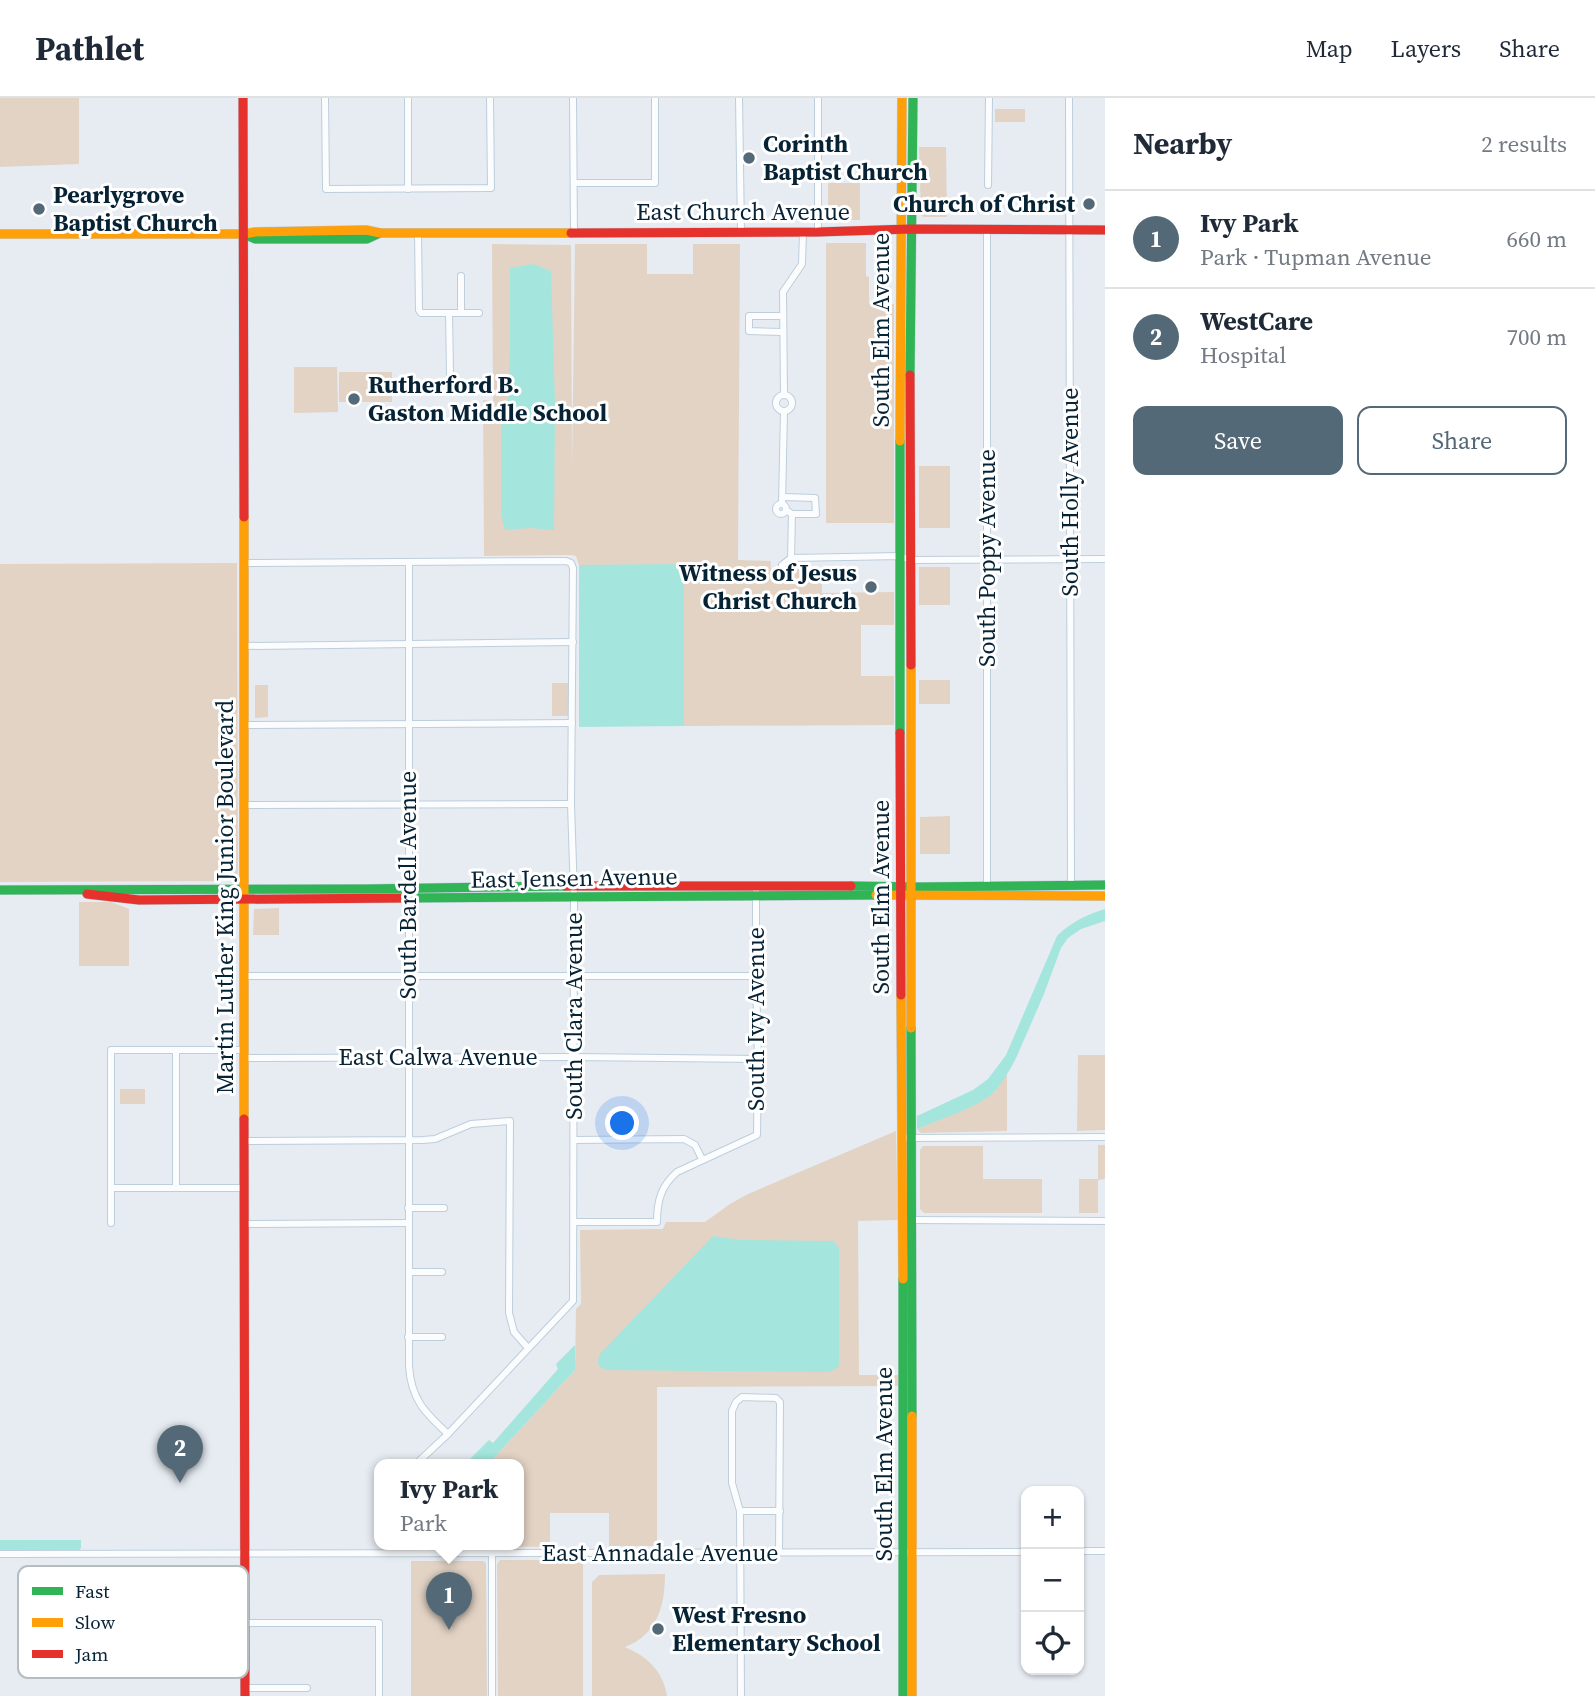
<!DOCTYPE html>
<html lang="en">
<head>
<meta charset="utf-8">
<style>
  :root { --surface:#fff; --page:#f2f2f3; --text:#1f2937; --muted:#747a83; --line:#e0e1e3; --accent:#546977 }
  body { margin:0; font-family:"Source Serif 4",serif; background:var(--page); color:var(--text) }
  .controls { position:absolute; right:21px; bottom:21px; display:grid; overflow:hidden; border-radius:14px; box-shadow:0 2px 5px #0004 }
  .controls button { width:63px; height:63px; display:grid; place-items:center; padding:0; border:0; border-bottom:2px solid var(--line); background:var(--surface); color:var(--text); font:35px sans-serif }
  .you { position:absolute; left:623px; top:1026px; width:24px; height:24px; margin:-18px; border:5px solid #fff; border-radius:50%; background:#1a73e8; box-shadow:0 0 0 10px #1a73e833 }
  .badge { display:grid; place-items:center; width:46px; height:46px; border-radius:50%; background:var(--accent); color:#fff; font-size:23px; font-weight:700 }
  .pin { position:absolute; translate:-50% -58px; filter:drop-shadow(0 2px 4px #0008) }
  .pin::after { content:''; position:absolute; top:37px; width:24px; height:21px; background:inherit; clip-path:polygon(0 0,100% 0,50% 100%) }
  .popup { position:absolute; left:374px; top:1361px; width:150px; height:91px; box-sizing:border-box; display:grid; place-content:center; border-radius:14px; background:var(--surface); filter:drop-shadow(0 2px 5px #0005); font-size:23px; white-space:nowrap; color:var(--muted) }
  .popup b { font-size:26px; color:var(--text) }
  .popup::after { content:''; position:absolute; left:50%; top:100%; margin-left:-14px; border:14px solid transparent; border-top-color:var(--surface) }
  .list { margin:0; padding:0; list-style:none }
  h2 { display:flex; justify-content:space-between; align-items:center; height:91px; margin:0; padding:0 28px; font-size:30px }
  h2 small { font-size:23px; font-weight:400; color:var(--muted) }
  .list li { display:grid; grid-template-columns:46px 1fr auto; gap:21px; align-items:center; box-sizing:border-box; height:98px; padding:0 28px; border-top:2px solid var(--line) }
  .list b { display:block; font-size:26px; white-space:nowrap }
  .list p { margin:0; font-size:23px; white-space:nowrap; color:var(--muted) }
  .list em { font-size:23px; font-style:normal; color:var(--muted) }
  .actions { display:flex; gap:14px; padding:21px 28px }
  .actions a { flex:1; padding:16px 0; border:2px solid var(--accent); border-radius:14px; text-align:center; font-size:24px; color:var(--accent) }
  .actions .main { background:var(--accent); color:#fff }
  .icon { flex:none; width:38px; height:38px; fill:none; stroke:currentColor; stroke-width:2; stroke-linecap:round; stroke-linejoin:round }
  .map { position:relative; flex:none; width:1105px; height:1598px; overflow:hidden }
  header { display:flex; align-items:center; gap:42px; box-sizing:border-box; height:98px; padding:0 35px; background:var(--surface); border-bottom:2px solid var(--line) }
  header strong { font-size:33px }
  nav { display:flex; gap:38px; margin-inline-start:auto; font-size:24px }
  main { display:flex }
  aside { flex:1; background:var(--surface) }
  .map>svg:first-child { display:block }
  .green { fill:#e2d3c5 }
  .water { fill:#a4e6dd }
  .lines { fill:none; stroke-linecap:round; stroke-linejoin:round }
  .street-casing { stroke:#becedb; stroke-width:8 }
  .fast-casing { stroke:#becedb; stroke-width:10 }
  .slow-casing { stroke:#becedb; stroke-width:10 }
  .jam-casing { stroke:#becedb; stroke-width:10 }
  .street { stroke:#fbfcfd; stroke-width:6 }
  .fast { stroke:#30b455; stroke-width:9 }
  .slow { stroke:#ff9f0a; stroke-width:9 }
  .jam { stroke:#e5322d; stroke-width:9 }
  .poi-dot { fill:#546977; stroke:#fff; stroke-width:2.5 }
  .labels { text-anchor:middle; stroke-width:6; stroke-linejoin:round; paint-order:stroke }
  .poi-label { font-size:24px; font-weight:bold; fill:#062235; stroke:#fff; text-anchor:start }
  .street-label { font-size:24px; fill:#062235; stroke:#fff }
  .key { fill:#fff; stroke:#b4bdc2; stroke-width:2 }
  .key-label { font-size:19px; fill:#062235 }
</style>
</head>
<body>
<header>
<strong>Pathlet</strong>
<nav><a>Map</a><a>Layers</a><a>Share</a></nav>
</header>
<main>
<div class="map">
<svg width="1105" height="1598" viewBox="0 0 1105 1598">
  <rect width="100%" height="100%" fill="#e6ecf2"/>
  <g class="green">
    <polygon points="0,0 79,0 79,66 0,69"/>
    <rect x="995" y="11" width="30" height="13"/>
    <polygon points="919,49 946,49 947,119 924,119 921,117"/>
    <rect x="828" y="85" width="32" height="37"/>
    <rect x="783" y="110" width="30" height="12"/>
    <polygon points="826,145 866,145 866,178 869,179 869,206 894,206 894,425 826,425"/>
    <path d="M492,146L571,147L572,374L575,146H647V176H693V146H740L738,462L771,463C769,473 776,485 788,479C797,474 788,475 798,471C804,468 814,470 822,470V495L894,494V527H861V578H894V627L684,628L683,467H579L576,458L571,457L484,458L483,302L493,303Z"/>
    <polygon points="294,269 337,269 338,314 294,315"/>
    <rect x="339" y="274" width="53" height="30"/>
    <rect x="919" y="368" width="31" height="62"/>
    <polygon points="237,465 238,783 0,784 0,466"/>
    <rect x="919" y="469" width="31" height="38"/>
    <rect x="919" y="582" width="31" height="24"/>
    <rect x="552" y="585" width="16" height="33"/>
    <polygon points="255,587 268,587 268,619 255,620"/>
    <polygon points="950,718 950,756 920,756 920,719"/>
    <polygon points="79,804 111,804 129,811 129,868 79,868"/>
    <polygon points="279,810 279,837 253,837 254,811"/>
    <polygon points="1078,957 1105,957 1105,1032 1077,1033"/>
    <polygon points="1007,976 1007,1033 921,1035 917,1031 978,1004 994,994"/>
    <rect x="120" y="991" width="25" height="15"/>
    <polygon points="896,1033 898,1122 858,1123 859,1277 898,1277 898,1288 657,1289 657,1448 609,1448 609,1415 550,1415 550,1449 468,1448 468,1446 519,1446 519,1366 488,1366 575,1272 576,1211 581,1206 580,1132 663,1131 666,1124 705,1124 730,1106 748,1096"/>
    <polygon points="1098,1047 1105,1047 1105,1081 1098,1082 1098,1115 1079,1115 1079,1081 1098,1081"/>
    <polygon points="923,1048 983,1048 983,1081 1042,1081 1042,1115 924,1115 920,1111 920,1052"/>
    <polygon points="500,1462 583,1462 583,1598 498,1598 497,1466"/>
    <polygon points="411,1463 483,1463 486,1465 487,1598 411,1598"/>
    <path d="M665,1476C665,1508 657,1537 625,1549C648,1559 663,1573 667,1598H592V1484L599,1477Z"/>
  </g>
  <g class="water">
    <polygon points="533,166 551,173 555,305 554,432 530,430 505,432 501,417 501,316 508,304 510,250 510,170"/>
    <polygon points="684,466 684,628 579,629 579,467"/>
    <path d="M1105,811V823L1081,831L1068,840L1061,850L1044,896L1017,958C1011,970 1003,985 993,995C980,1008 936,1023 917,1031V1018L973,992L988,981L1006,957L1057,838C1071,824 1086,817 1105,811Z"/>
    <polygon points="713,1138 741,1142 834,1143 839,1151 839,1268 830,1274 605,1272 598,1267 599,1257"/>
    <polygon points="575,1247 575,1272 488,1366 471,1366 468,1363 489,1342 493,1345 558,1271 556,1266"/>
    <polygon points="0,1442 81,1442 81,1450 79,1452 0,1452"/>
  </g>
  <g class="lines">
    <defs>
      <g id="street">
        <polyline points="325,0 326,91 491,90 490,0"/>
        <polyline points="408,0 408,91"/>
        <polyline points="573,0 574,135"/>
        <polyline points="739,0 741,134"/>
        <polyline points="818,0 818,134"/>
        <polyline points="1069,0 1071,788"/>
        <polyline points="574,85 655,85 655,0"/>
        <polyline points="988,87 989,0"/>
        <polyline points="987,131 987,788"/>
        <polyline points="418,135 419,212 421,215 479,215"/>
        <polyline points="449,215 450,276"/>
        <polyline points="461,215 461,178"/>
        <polyline points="783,218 749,218 749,233 783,234"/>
        <polyline points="784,297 783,194 802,166 803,134"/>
        <circle cx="784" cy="305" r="8"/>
        <polyline points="783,399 815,400 816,416 792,416"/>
        <circle cx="781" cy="411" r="5"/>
        <polyline points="782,406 784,313"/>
        <polyline points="786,412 792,416 791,460"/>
        <path d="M409,464V1268C411,1301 425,1315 448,1336"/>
        <polyline points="244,465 566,463 571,465 573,470 571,706 574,798 573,1203 448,1336 416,1366"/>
        <polyline points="782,467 791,460 900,458 910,462 1105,461"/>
        <polyline points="244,548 573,544"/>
        <polyline points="244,627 572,625"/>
        <polyline points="244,707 571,706"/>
        <polyline points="244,878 756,878"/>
        <polyline points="176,952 176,1090"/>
        <polyline points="244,960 573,959 758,961"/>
        <polyline points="907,1040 1105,1039"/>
        <polyline points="574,1042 684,1041 695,1047 702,1061"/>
        <polyline points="244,1043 423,1042 435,1041 471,1026 510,1023 509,1215 514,1234 528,1250"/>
        <polyline points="111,1090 244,1090"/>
        <polyline points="408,1110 444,1110"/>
        <polyline points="908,1122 1105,1123"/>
        <path d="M574,1124H657C657,1103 661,1088 677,1074L757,1037L758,961L756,878V787"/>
        <polyline points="111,1125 111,952 244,952"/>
        <polyline points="244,1126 408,1125"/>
        <polyline points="409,1174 442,1174"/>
        <polyline points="408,1239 442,1239"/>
        <polyline points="740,1413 780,1413"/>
        <polyline points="1079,1453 1105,1453"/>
        <polyline points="0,1456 1026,1454"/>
        <polyline points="245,1525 379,1525 379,1598"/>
        <polyline points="245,1590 307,1590"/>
        <polyline points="492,1598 492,1456"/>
        <polyline points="741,1598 740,1413 732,1385 732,1313 736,1304 742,1299 776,1300 780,1304 779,1454"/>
      </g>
      <g id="fast">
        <polyline points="246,137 255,141 367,141 380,135"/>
        <polyline points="910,277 913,0"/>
        <polyline points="900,343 900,635"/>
        <polyline points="851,788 920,789 1105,787"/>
        <polyline points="0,792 368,791 565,788"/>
        <polyline points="404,800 876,797"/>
        <polyline points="911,930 912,1318"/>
        <polyline points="903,1181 903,1598"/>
      </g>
      <g id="slow">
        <polyline points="0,136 244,136 255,134 366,132 380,135 571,135"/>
        <polyline points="900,343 902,0"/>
        <polyline points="244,419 244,1021"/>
        <polyline points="911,567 911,930"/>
        <polyline points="876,797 1105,798"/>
        <polyline points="901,897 903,1181"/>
        <polyline points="912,1318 912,1598"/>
      </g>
      <g id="jam">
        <polyline points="243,0 244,419"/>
        <polyline points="571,135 818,134 910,131 1105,132"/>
        <polyline points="910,277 911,567"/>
        <polyline points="900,635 901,897"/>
        <polyline points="565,788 851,788"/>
        <polyline points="87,796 139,802 404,800"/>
        <polyline points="244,1021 245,1598"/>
      </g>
    </defs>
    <use href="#street" class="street-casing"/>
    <use href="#fast" class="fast-casing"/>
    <use href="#slow" class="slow-casing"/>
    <use href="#jam" class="jam-casing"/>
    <use href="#street" class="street"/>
    <use href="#fast" class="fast"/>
    <use href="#slow" class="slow"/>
    <use href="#jam" class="jam"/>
  </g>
  <g class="poi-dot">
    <circle cx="749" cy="60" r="7"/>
    <circle cx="1089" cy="106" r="7"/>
    <circle cx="39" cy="111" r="7"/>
    <circle cx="354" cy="301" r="7"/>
    <circle cx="871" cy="489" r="7"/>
    <circle cx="658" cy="1531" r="7"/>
  </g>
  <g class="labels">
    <g class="poi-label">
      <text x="763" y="54">Corinth<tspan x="763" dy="28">Baptist Church</tspan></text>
      <text x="53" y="105">Pearlygrove<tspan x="53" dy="28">Baptist Church</tspan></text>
      <text x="1075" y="114" text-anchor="end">Church of Christ</text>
      <text x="368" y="295">Rutherford B.<tspan x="368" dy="28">Gaston Middle School</tspan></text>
      <text x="857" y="483" text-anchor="end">Witness of Jesus<tspan x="857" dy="28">Christ Church</tspan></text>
      <text x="672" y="1525">West Fresno<tspan x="672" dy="28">Elementary School</tspan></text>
    </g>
    <g class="street-label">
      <text x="743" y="122">East Church Avenue</text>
      <text transform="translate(881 232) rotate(-90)" y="8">South Elm Avenue</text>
      <text transform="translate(1070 394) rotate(-90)" y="8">South Holly Avenue</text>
      <text transform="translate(987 460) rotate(-90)" y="8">South Poppy Avenue</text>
      <text transform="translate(574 780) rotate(-1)" y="8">East Jensen Avenue</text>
      <text transform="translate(408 787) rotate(-90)" y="8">South Bardell Avenue</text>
      <text transform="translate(225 799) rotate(-90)" y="8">Martin Luther King Junior Boulevard</text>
      <text transform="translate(881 799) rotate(-90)" y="8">South Elm Avenue</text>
      <text transform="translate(574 918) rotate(-90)" y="8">South Clara Avenue</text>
      <text transform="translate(756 921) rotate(-90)" y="8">South Ivy Avenue</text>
      <text x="438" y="967">East Calwa Avenue</text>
      <text transform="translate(884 1366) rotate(-90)" y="8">South Elm Avenue</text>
      <text x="660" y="1463">East Annadale Avenue</text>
    </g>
  </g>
  <rect x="18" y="1468" width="230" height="112" rx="10" class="key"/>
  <rect x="32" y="1489" width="31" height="8" fill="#30b455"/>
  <rect x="32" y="1520" width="31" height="9" fill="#ff9f0a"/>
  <rect x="32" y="1552" width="31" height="8" fill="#e5322d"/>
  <g class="key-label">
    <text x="75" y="1500">Fast</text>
    <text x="75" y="1531">Slow</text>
    <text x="75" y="1563">Jam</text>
  </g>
</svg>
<div class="controls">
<button>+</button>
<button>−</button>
<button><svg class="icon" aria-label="locate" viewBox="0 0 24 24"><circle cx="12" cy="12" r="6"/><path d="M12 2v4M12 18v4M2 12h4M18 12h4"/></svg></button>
</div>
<div class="you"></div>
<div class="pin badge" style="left:449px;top:1532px">1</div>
<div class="popup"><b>Ivy Park</b>Park</div>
<div class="pin badge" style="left:180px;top:1385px">2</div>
</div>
<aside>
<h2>Nearby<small>2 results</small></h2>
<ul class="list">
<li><span class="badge">1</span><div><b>Ivy Park</b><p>Park · Tupman Avenue</p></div><em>660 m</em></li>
<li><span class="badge">2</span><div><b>WestCare</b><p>Hospital</p></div><em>700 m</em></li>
</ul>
<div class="actions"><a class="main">Save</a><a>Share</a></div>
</aside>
</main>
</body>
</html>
